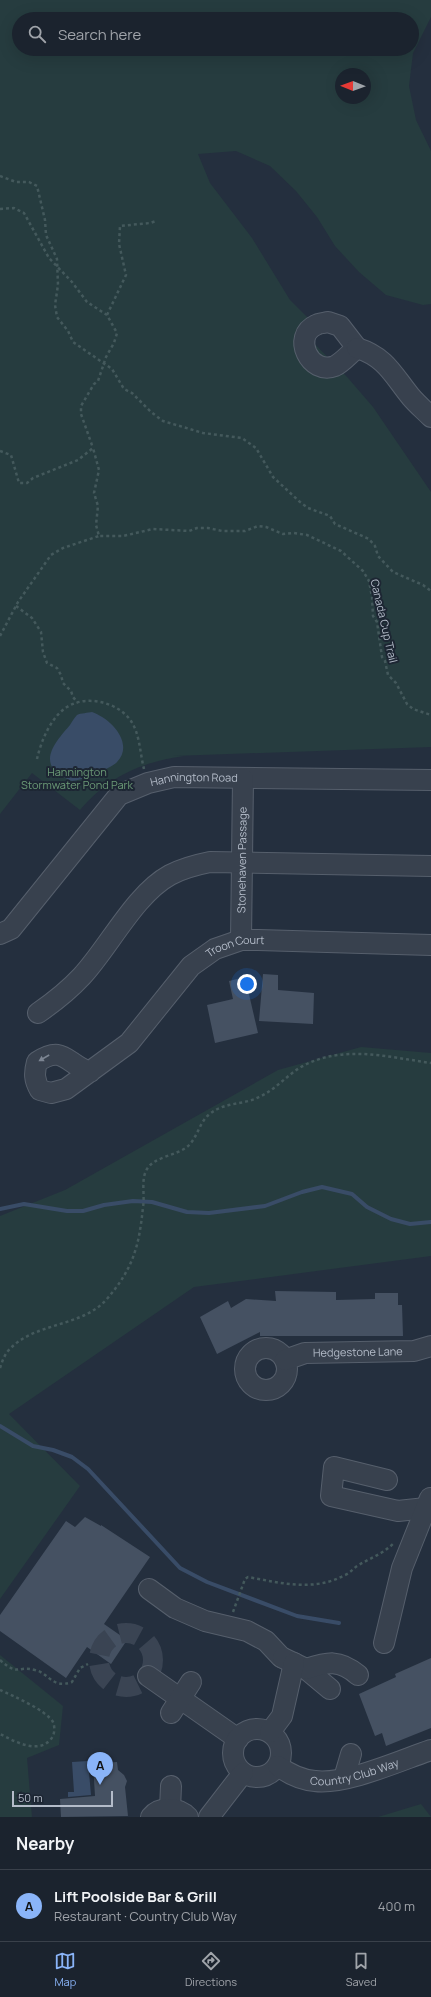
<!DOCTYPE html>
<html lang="en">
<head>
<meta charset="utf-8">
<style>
  :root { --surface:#1b232e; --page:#242b36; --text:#f1f3f6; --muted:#a0a4aa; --line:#39404a; --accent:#8ab4f8 }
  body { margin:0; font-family:Manrope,sans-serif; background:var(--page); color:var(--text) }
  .compass { position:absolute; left:335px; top:68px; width:36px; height:36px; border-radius:50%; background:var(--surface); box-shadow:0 4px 16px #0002; rotate:271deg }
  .scale { position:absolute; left:12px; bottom:10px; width:101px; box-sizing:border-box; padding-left:4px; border:2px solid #b4bcc9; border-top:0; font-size:11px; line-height:14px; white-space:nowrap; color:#b4bcc9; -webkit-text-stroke:3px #1d2633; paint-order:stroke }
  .you { position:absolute; left:247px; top:984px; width:14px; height:14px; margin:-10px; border:3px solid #fff; border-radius:50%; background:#1a73e8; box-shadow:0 0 0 6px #1a73e833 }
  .badge { display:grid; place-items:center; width:26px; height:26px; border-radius:50%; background:var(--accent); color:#111; font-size:13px; font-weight:700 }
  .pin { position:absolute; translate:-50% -33px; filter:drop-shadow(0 1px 2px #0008) }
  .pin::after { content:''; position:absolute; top:21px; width:14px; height:12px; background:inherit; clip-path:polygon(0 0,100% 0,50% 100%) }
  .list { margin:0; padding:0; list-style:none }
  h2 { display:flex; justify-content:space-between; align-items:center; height:52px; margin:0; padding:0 16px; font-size:17px }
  h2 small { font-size:13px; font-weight:400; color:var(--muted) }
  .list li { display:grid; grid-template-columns:26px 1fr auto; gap:12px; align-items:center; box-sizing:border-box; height:72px; padding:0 16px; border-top:1px solid var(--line) }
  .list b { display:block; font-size:15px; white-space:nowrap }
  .list p { margin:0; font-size:13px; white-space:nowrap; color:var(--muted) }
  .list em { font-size:13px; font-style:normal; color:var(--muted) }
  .icon { flex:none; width:22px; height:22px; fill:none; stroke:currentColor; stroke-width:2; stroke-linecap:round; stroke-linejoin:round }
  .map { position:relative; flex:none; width:431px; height:1817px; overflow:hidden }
  .search { position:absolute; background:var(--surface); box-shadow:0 4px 16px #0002; left:12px; right:12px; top:12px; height:44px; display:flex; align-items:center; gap:10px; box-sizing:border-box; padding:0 14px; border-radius:22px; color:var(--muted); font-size:15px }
  .sheet { height:124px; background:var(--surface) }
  nav { display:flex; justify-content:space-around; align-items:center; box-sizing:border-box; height:56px; border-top:1px solid var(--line); background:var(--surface); font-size:11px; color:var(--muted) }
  nav a { display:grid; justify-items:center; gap:2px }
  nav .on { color:var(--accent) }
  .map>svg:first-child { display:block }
  .green { fill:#263c3f; fill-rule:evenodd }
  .water { fill:#394c67 }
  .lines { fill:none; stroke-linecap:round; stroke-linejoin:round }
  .stream { stroke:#394c67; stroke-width:4 }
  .building { fill:#455162 }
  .minor-tunnel { stroke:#3a4453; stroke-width:20; stroke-dasharray:20 10; stroke-linecap:butt }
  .minor-casing { stroke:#565f6c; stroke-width:22 }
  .path { stroke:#44595c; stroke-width:2.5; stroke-dasharray:3 3; stroke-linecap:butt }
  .minor { stroke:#38414e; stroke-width:20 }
  .oneway { fill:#7c8592 }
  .labels { text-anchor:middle; stroke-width:4; stroke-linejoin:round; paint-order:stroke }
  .street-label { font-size:11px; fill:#b4bcc9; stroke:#1d2633 }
  .park-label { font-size:11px; fill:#6b9a76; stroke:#1d2633 }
</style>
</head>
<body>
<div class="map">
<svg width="431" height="1817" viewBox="0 0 431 1817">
  <rect width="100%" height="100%" fill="#242f3e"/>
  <g class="green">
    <path d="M0,0H431V17L413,53L409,86L416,120L431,151V304L423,305L386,295L359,272L335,246L317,217L296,191L270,166L236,151L198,154L210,183L252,238L290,300L315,325L306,335L348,378L373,407L431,492V747L173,756H184C141,762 108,777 80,810L32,773L0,814ZM19,19H412V49H19ZM341,74H365V98H341Z"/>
    <polygon points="361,1047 431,1053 431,1256 194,1287 9,1414 80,1486 0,1599 0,1216 65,1190 278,1070"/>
    <polygon points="0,1655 63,1706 59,1745 27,1758 32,1817 0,1817"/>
    <polygon points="421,1804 431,1817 378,1817"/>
  </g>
  <g class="water">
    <path d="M92,712C110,718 135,743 117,762C112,768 80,781 72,781C68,780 60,775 56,772C40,757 60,737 70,725C72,722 74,718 77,715C81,713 88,713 92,712Z"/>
    <polygon points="88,1761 91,1795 68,1797 68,1792 74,1792 72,1762"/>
  </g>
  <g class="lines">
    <g class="stream">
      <polyline points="0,1209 24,1204 67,1211 83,1211 104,1205 133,1201 152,1202 187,1212 209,1213 265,1206 302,1192 322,1187 352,1194 367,1207 391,1219 410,1224 431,1222"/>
      <polyline points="0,1426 33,1446 53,1450 72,1457 88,1469 180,1568 207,1582 297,1616 339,1623"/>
    </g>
  </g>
  <g class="building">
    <polygon points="263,974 278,975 278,990 314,993 313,1024 259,1021"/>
    <polygon points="245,977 258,1033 215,1043 207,1005 233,999 229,981"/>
    <polygon points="275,1291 336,1292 336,1300 375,1299 375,1293 398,1293 398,1305 402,1305 403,1336 260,1336 260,1332 217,1354 200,1317 228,1301 231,1308 246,1299 276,1301"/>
    <polygon points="85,1517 101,1526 101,1525 150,1557 104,1624 127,1640 111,1664 87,1647 66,1678 0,1631 0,1615 66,1521 75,1527"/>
    <polygon points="431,1658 431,1728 386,1746 382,1733 375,1736 359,1694 396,1677 395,1674"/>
    <polygon points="117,1762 118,1770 124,1775 127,1781 125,1787 128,1816 61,1817 60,1799 95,1796 93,1764"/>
  </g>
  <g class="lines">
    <circle class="minor-tunnel" cx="126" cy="1660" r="27"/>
    <defs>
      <g id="minor">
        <path d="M328,322L340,326L357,348C350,353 343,362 335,366C310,376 291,336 316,325C319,323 324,323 328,322Z"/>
        <path d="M357,348C386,357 393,375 411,397C417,404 424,410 431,417"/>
        <path id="s1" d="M0,934L11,929L119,795L148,783L174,777L431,780"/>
        <path id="s2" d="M241,940L243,779"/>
        <path d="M38,1013C54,1002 69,990 82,976C109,947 135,894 170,875C183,868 195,865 210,862L431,866"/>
        <path id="s3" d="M90,1072C66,1064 64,1044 37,1062C34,1073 34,1080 40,1090L51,1093L66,1089L129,1043L191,966L215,949L241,940H258L431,945"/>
        <circle cx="266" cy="1369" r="21"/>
        <path id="s4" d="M285,1360L305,1353L414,1351L431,1346"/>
        <polyline points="387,1480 334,1467 331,1496 398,1511 426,1508 431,1509"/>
        <polyline points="149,1589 175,1608 205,1621 247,1631 266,1641 281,1657"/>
        <polyline points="384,1643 402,1568 430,1498"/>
        <polyline points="283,1658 306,1669 330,1689"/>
        <path d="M306,1669C328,1662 339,1659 358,1675"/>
        <polyline points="148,1676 238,1739"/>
        <polyline points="171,1713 191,1682"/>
        <circle cx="257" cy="1753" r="24"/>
        <polyline points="270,1732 282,1716 294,1663"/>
        <path id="s5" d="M278,1766C289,1774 302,1780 315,1781C346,1785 401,1760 431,1750"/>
        <polyline points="344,1778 351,1754"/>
        <polyline points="170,1809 171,1786"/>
        <path d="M151,1817C160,1806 179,1807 188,1817"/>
        <polyline points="209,1817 243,1773"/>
      </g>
    </defs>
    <use href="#minor" class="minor-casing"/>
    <g class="path">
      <polyline points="0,176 16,182 29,182 37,186 45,220 46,235 57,259 58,285 55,305 57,317 68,331 73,342 112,369 124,389 132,393 151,412 163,421 203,433 242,438 256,448 273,477 300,502 308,508 330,516 335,524 369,539 375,546 378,556 393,572 423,585 431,591"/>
      <polyline points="0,209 14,208 24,213 49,258 72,282 87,302 107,315 117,333 114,343 106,357 98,381 94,384 81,406 81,414 93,448"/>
      <polyline points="107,315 126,275 119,244 120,226 150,223 156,221"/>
      <polyline points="0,451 11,455 19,483 27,483 33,478 78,460 93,448 99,470 94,493 98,506 96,525 99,536 123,536 153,529 189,531 197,528 208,528 222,531 245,531 258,526 266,527 283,534 294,533 307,535 341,551 363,571 369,581 372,597 373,616 377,622 382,657 385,661 388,675 396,683 407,704 413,709 431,715"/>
      <polyline points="16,606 32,618 41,632 43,652 47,663 57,668 61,675 63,683 71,691 73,697 78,703"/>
      <polyline points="0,636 18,602 51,555 63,548 99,536"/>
      <path d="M37,759C41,741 51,717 67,707C87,694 119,703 131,721C140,734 140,754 144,769"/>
      <path d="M0,1368C2,1362 4,1356 8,1351C33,1322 80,1328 106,1300C133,1269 139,1247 143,1207C145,1196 141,1181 146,1171C152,1157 175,1156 187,1147C198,1138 199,1121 211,1113C225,1102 244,1105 259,1097C275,1090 286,1076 301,1067C342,1044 387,1057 431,1063"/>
      <path d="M233,1612L245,1579L248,1577C281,1583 314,1592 345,1575C350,1573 353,1569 357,1566C370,1558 383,1554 394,1543"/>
      <path d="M0,1660C19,1677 17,1665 35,1670C49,1673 52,1689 72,1682L80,1668L88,1664"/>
      <path d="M0,1690C13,1696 46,1710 53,1722C55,1727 55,1734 51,1739C38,1755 14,1741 0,1734"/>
    </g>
    <use href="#minor" class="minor"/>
  </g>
  <defs><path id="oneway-solid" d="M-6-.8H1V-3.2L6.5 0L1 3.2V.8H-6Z"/></defs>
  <use class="oneway" href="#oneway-solid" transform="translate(44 1058) rotate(150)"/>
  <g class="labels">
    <g class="street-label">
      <text transform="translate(384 621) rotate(77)" y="4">Canada Cup Trail</text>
      <text dy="4" stroke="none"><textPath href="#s1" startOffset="262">Hannington Road</textPath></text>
      <text dy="4" stroke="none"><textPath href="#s2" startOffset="80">Stonehaven Passage</textPath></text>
      <text dy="4" stroke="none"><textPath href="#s3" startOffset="342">Troon Court</textPath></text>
      <text dy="4" stroke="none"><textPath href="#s4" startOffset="74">Hedgestone Lane</textPath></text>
      <text dy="4" stroke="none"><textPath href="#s5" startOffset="81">Country Club Way</textPath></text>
    </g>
    <g class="park-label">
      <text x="77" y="776">Hannington<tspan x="77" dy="13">Stormwater Pond Park</tspan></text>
    </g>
  </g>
</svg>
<svg class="compass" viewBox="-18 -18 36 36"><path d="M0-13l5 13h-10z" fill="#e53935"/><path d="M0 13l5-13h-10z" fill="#a0a4aa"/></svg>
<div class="scale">50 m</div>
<div class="you"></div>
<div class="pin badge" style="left:100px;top:1785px">A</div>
<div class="search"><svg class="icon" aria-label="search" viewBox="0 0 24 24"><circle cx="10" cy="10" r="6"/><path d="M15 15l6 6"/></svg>Search here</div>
</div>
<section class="sheet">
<h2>Nearby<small></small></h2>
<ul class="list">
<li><span class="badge">A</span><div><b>Lift Poolside Bar &amp; Grill</b><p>Restaurant · Country Club Way</p></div><em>400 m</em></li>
</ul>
</section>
<nav>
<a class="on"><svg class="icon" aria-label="map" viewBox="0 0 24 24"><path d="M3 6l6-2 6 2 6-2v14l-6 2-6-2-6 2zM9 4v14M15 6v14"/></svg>Map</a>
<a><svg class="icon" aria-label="directions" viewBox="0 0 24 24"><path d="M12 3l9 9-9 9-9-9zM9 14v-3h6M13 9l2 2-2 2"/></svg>Directions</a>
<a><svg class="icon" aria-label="saved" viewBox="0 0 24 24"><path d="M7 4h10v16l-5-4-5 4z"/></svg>Saved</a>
</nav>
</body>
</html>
